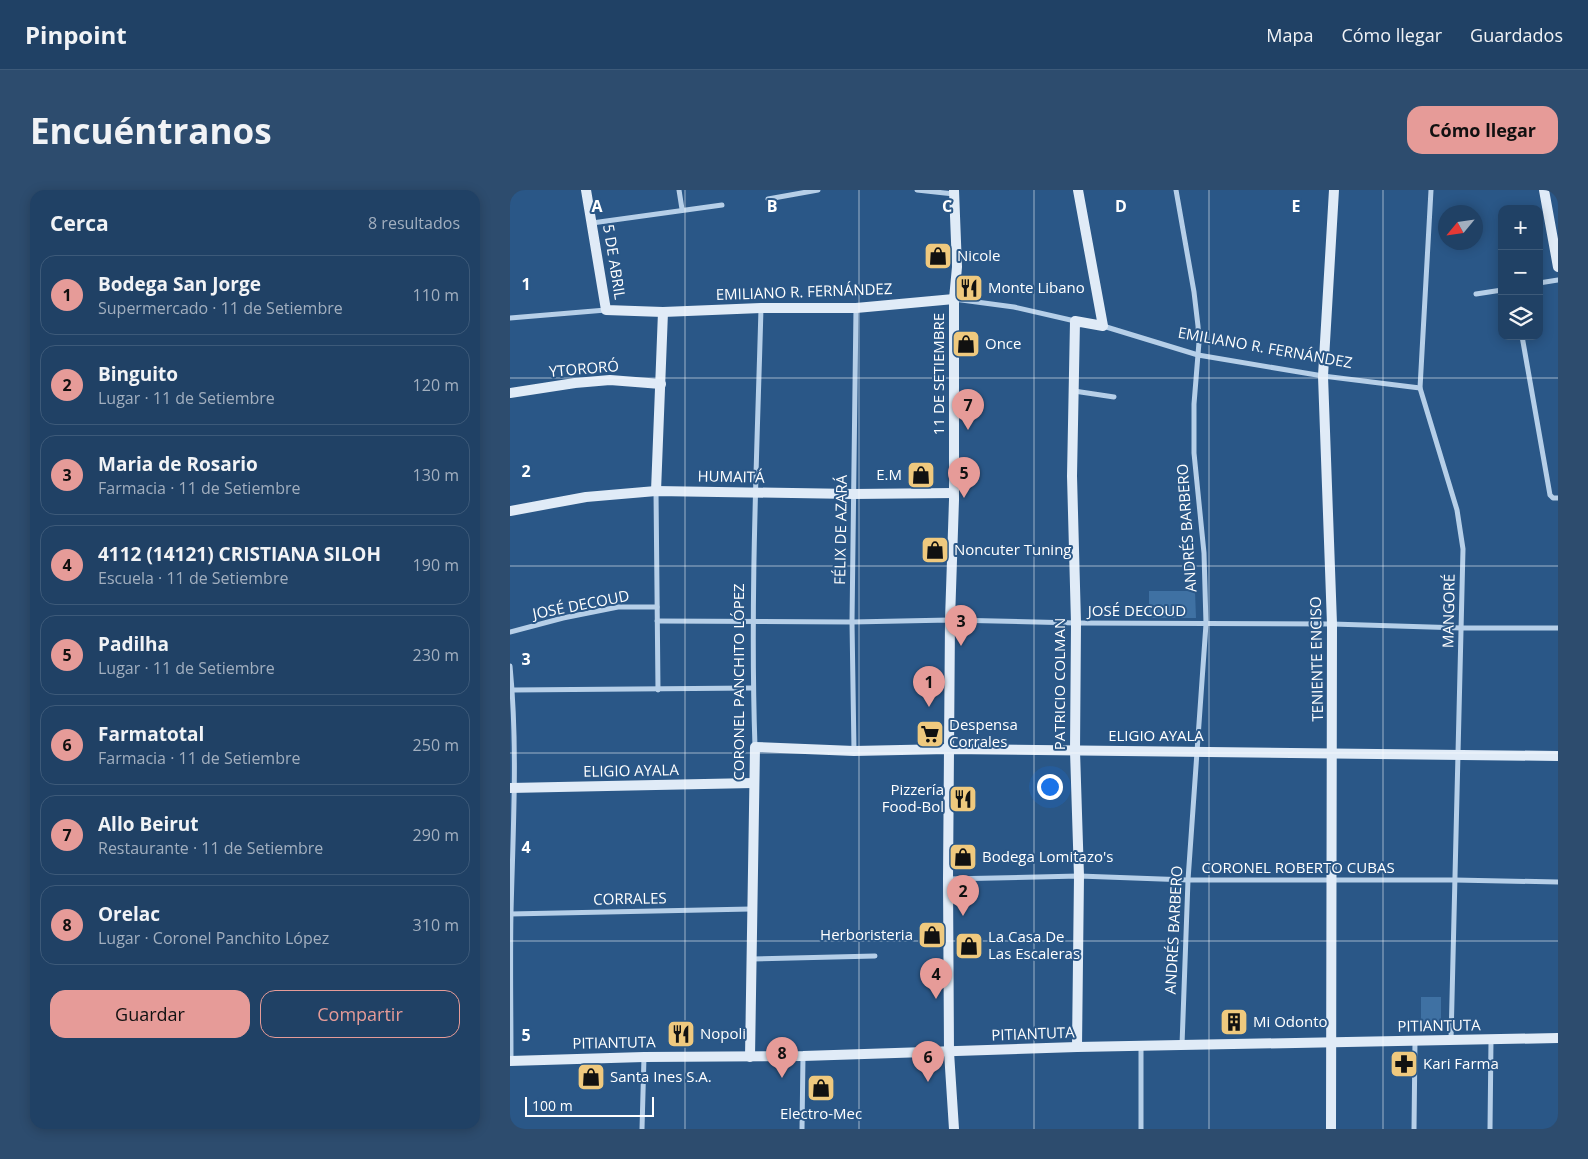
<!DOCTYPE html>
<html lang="es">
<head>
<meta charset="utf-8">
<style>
  :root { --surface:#204165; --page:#2d4c6e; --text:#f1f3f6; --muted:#a2afbf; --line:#3d5a79; --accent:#e69b98 }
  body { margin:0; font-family:"Open Sans",sans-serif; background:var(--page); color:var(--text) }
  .controls { position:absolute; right:15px; top:15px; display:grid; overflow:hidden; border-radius:10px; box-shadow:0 2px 12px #0003 }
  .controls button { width:45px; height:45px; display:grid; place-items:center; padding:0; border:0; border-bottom:1px solid var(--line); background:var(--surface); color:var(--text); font:25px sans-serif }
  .compass { position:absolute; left:928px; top:15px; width:45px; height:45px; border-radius:50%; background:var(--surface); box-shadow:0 2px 12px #0003; rotate:241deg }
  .scale { position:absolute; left:15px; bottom:12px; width:129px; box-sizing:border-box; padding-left:5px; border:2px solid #fff; border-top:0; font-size:14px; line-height:18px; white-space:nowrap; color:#fff; -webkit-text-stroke:4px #2a5787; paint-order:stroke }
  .you { position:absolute; left:539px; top:596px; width:18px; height:18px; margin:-12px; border:4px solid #fff; border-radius:50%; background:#1a73e8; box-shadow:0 0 0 8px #1a73e833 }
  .badge { display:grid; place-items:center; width:32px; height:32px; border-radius:50%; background:var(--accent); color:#111; font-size:16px; font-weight:700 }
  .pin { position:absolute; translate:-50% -41px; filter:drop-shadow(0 1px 2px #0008) }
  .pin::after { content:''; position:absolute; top:26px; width:18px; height:15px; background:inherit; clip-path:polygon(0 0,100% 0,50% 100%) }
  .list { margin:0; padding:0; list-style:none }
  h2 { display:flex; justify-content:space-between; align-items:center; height:65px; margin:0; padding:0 20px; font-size:21px }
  h2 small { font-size:16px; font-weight:400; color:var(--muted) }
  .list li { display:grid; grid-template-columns:32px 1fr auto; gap:15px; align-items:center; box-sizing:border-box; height:80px; margin:0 10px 10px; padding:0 10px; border:1px solid var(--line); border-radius:15px }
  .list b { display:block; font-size:19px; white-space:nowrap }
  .list p { margin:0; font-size:16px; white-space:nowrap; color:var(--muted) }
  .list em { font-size:16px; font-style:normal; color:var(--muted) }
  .actions { display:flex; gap:10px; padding:15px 20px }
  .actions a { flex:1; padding:11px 0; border:1px solid var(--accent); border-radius:15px; text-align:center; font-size:18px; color:var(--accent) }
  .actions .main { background:var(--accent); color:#111 }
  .icon { flex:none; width:28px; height:28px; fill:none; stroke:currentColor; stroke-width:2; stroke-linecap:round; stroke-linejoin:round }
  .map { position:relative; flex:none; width:1048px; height:939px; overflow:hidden; border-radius:15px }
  header { display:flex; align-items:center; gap:30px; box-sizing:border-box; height:70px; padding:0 25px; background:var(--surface); border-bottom:1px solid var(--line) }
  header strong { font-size:24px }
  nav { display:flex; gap:28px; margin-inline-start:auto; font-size:18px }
  .intro { display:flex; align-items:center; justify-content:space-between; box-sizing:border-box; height:120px; padding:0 30px }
  h1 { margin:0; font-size:35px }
  .button { padding:12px 22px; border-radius:15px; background:var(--accent); color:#111; font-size:18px; font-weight:700 }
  main { display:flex; gap:30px; padding:0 30px }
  aside { flex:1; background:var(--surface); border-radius:15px; box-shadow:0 2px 12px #0003 }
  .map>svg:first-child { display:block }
  .green { fill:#3f71a3 }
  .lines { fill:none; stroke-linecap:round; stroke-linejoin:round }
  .street { stroke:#b6cfe8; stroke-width:5 }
  .secondary { stroke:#e0ebf7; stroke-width:10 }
  .grid { fill:none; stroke:#fff; stroke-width:1; stroke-opacity:0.55 }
  .labels { text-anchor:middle; stroke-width:4; stroke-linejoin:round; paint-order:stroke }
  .poi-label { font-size:15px; fill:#fff; stroke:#2a5787; text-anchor:start }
  .street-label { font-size:15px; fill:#fff; stroke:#2a5787 }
  .grid-label { font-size:16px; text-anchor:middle; font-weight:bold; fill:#fff; stroke:#2a5787; stroke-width:4; stroke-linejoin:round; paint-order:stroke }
</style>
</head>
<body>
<header>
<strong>Pinpoint</strong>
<nav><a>Mapa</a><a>Cómo llegar</a><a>Guardados</a></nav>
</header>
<div class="intro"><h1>Encuéntranos</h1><a class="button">Cómo llegar</a></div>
<main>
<aside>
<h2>Cerca<small>8 resultados</small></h2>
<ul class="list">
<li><span class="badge">1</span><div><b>Bodega San Jorge</b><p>Supermercado · 11 de Setiembre</p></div><em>110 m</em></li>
<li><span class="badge">2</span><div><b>Binguito</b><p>Lugar · 11 de Setiembre</p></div><em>120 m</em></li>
<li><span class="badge">3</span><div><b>Maria de Rosario</b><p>Farmacia · 11 de Setiembre</p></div><em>130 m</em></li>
<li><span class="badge">4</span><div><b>4112 (14121) CRISTIANA SILOH</b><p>Escuela · 11 de Setiembre</p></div><em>190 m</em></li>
<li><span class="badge">5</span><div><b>Padilha</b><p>Lugar · 11 de Setiembre</p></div><em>230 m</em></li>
<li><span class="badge">6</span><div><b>Farmatotal</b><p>Farmacia · 11 de Setiembre</p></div><em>250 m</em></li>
<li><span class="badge">7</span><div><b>Allo Beirut</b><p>Restaurante · 11 de Setiembre</p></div><em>290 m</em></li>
<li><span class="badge">8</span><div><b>Orelac</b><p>Lugar · Coronel Panchito López</p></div><em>310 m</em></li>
</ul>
<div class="actions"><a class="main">Guardar</a><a>Compartir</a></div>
</aside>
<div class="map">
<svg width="1048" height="939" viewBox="0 0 1048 939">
  <rect width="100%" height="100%" fill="#2a5787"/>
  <g class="green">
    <polygon points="639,401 685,401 686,428 639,428"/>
    <rect x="911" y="807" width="20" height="32"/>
  </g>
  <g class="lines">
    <g class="street">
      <polyline points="169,0 172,19"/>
      <polyline points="407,0 444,4"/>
      <polyline points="666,0 684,102 688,136 689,152 684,214 684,263 694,363 696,434 678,690 672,855"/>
      <polyline points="921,0 910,198 947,320 953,359 941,850"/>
      <polyline points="258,9 308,0"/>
      <polyline points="82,33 212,15"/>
      <polyline points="1029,93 1048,90"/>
      <polyline points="966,104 992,100"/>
      <polyline points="444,109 504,117 565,131"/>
      <polyline points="0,128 96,120"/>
      <polyline points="593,136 688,165 813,186 910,198"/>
      <polyline points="1012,146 1040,305 1043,308 1048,308"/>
      <polyline points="564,201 604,207"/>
      <polyline points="146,301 148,500"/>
      <polyline points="147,431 342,432 440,430 566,433 822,434 952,438 1048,438"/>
      <polyline points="0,442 53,428 108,417 147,417"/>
      <path d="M0,476C8,558 3,640 1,722C0,772 1,821 1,871"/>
      <polyline points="3,500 243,498"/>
      <path d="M245,557C240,411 247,264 251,118"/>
      <polyline points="344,561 342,432 346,118"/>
      <polyline points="438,689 569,686 678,690 945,690 1048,692"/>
      <polyline points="0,724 241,719"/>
      <polyline points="241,769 365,766"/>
      <polyline points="631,856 631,939"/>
      <polyline points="132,939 134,867"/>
      <polyline points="292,939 293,866"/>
      <polyline points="904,939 905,851"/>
      <polyline points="980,939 981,850"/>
    </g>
    <g class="secondary">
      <polyline points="76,0 96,120 153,122 251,118 346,118 444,109"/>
      <polyline points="1034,0 1048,77"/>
      <polyline points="0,203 65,193 100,190 151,194"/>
      <polyline points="146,301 153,122"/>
      <polyline points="0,321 76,307 146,301 343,304 443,303"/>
      <polyline points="0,598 243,593"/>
      <polyline points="567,857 569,686 565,561 566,433 562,286 565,131 593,136 568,0"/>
      <polyline points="240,867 245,557 344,561 438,559 1048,566"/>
      <polyline points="0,871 134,867 293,866 567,857 1048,848"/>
      <polyline points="444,939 439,862 438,689 440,430 444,310 444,109 447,77 444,0"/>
      <polyline points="821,939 822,434 813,186 824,0"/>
    </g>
  </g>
  <path class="grid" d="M175,0V939M349,0V939M524,0V939M699,0V939M873,0V939M0,188H1048M0,376H1048M0,563H1048M0,751H1048"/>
  <defs>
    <symbol id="shop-square" viewBox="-11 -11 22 22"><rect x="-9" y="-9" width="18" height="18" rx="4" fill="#efc97e" stroke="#2a5787"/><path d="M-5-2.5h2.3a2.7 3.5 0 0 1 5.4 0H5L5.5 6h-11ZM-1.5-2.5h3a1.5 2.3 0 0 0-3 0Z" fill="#111"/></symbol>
    <symbol id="restaurant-square" viewBox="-11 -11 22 22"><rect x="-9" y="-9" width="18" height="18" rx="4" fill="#efc97e" stroke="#2a5787"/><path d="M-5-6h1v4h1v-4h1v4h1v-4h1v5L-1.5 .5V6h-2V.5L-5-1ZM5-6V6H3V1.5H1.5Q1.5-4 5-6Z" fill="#111"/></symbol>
    <symbol id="supermarket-square" viewBox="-11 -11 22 22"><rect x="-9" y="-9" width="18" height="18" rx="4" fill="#efc97e" stroke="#2a5787"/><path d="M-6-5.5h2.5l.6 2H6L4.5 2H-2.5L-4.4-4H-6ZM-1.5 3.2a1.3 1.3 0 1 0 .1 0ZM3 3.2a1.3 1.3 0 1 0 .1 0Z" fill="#111"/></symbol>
    <symbol id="building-square" viewBox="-11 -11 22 22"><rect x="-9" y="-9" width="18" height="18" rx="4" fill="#efc97e" stroke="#2a5787"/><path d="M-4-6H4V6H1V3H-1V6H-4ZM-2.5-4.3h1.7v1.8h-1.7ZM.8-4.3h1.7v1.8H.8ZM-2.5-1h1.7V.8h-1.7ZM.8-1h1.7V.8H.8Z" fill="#111"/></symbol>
    <symbol id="pharmacy-square" viewBox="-11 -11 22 22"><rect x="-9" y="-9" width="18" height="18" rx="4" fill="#efc97e" stroke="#2a5787"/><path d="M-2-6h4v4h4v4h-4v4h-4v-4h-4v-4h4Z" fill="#111"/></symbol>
  </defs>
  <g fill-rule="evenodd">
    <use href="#shop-square" x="412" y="50" width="32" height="32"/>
    <use href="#restaurant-square" x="443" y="82" width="32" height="32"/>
    <use href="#shop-square" x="440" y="138" width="32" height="32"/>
    <use href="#shop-square" x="395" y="269" width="32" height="32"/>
    <use href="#shop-square" x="409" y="344" width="32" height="32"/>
    <use href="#supermarket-square" x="404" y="528" width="32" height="32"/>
    <use href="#restaurant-square" x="437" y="593" width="32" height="32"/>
    <use href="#shop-square" x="437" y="651" width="32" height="32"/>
    <use href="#shop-square" x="406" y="729" width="32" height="32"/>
    <use href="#shop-square" x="443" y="740" width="32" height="32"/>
    <use href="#building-square" x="708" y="816" width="32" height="32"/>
    <use href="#restaurant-square" x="155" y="828" width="32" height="32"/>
    <use href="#pharmacy-square" x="878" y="858" width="32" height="32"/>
    <use href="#shop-square" x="65" y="871" width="32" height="32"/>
    <use href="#shop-square" x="295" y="882" width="32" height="32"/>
  </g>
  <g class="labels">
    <g class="poi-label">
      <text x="447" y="71">Nicole</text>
      <text x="478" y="103">Monte Libano</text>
      <text x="475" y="159">Once</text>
      <text x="392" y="290" text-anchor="end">E.M</text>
      <text x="444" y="365">Noncuter Tuning</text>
      <text x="439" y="540">Despensa<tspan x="439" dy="17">Corrales</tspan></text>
      <text x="434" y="605" text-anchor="end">Pizzería<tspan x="434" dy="17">Food-Bol</tspan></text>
      <text x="472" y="672">Bodega Lomitazo's</text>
      <text x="403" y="750" text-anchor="end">Herboristeria</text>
      <text x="478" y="752">La Casa De<tspan x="478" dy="17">Las Escaleras</tspan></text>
      <text x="743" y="837">Mi Odonto</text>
      <text x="190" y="849">Nopoli</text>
      <text x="913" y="879">Kari Farma</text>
      <text x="100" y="892">Santa Ines S.A.</text>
      <text x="311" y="929" text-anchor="middle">Electro-Mec</text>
    </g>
    <g class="street-label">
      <text transform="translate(104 72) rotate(81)" y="5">5 DE ABRIL</text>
      <text transform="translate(294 102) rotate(-2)" y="5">EMILIANO R. FERNÁNDEZ</text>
      <text transform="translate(755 158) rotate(10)" y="5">EMILIANO R. FERNÁNDEZ</text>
      <text transform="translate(74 179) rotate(-5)" y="5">YTORORÓ</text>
      <text transform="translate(429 184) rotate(-90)" y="5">11 DE SETIEMBRE</text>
      <text transform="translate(221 287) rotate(1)" y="5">HUMAITÁ</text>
      <text transform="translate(677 338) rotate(-94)" y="5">ANDRÉS BARBERO</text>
      <text transform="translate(331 340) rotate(-89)" y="5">FÉLIX DE AZARÁ</text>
      <text transform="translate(71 415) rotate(-11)" y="5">JOSÉ DECOUD</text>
      <text x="627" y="426">JOSÉ DECOUD</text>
      <text transform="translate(939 421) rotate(-89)" y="5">MANGORÉ</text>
      <text transform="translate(807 469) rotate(-91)" y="5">TENIENTE ENCISO</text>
      <text transform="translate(229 492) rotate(-90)" y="5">CORONEL PANCHITO LÓPEZ</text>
      <text transform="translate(550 494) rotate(-90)" y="5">PATRICIO COLMAN</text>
      <text x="646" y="551">ELIGIO AYALA</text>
      <text transform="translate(121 581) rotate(-1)" y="5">ELIGIO AYALA</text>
      <text x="788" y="683">CORONEL ROBERTO CUBAS</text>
      <text transform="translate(120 709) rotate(-1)" y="5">CORRALES</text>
      <text transform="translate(664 740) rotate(-87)" y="5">ANDRÉS BARBERO</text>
      <text transform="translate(929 836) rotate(-1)" y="5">PITIANTUTA</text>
      <text transform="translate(523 844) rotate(-2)" y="5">PITIANTUTA</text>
      <text transform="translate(104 853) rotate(-1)" y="5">PITIANTUTA</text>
    </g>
  </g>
  <g class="grid-label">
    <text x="87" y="22">A</text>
    <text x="262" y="22">B</text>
    <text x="437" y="22">C</text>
    <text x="611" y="22">D</text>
    <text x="786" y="22">E</text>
    <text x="16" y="100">1</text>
    <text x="16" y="287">2</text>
    <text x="16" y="475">3</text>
    <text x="16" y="663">4</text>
    <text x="16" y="851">5</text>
  </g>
</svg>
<div class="controls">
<button>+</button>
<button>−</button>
<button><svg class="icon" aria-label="layers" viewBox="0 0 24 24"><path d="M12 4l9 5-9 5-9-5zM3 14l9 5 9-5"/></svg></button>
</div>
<svg class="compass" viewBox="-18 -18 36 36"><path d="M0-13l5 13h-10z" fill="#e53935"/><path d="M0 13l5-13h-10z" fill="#a2afbf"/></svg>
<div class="scale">100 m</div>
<div class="you"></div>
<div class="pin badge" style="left:419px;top:517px">1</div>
<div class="pin badge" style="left:453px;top:726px">2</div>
<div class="pin badge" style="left:451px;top:456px">3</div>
<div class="pin badge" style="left:426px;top:809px">4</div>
<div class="pin badge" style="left:454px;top:308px">5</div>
<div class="pin badge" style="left:418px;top:892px">6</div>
<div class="pin badge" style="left:458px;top:240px">7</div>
<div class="pin badge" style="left:272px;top:888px">8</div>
</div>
</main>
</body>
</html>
